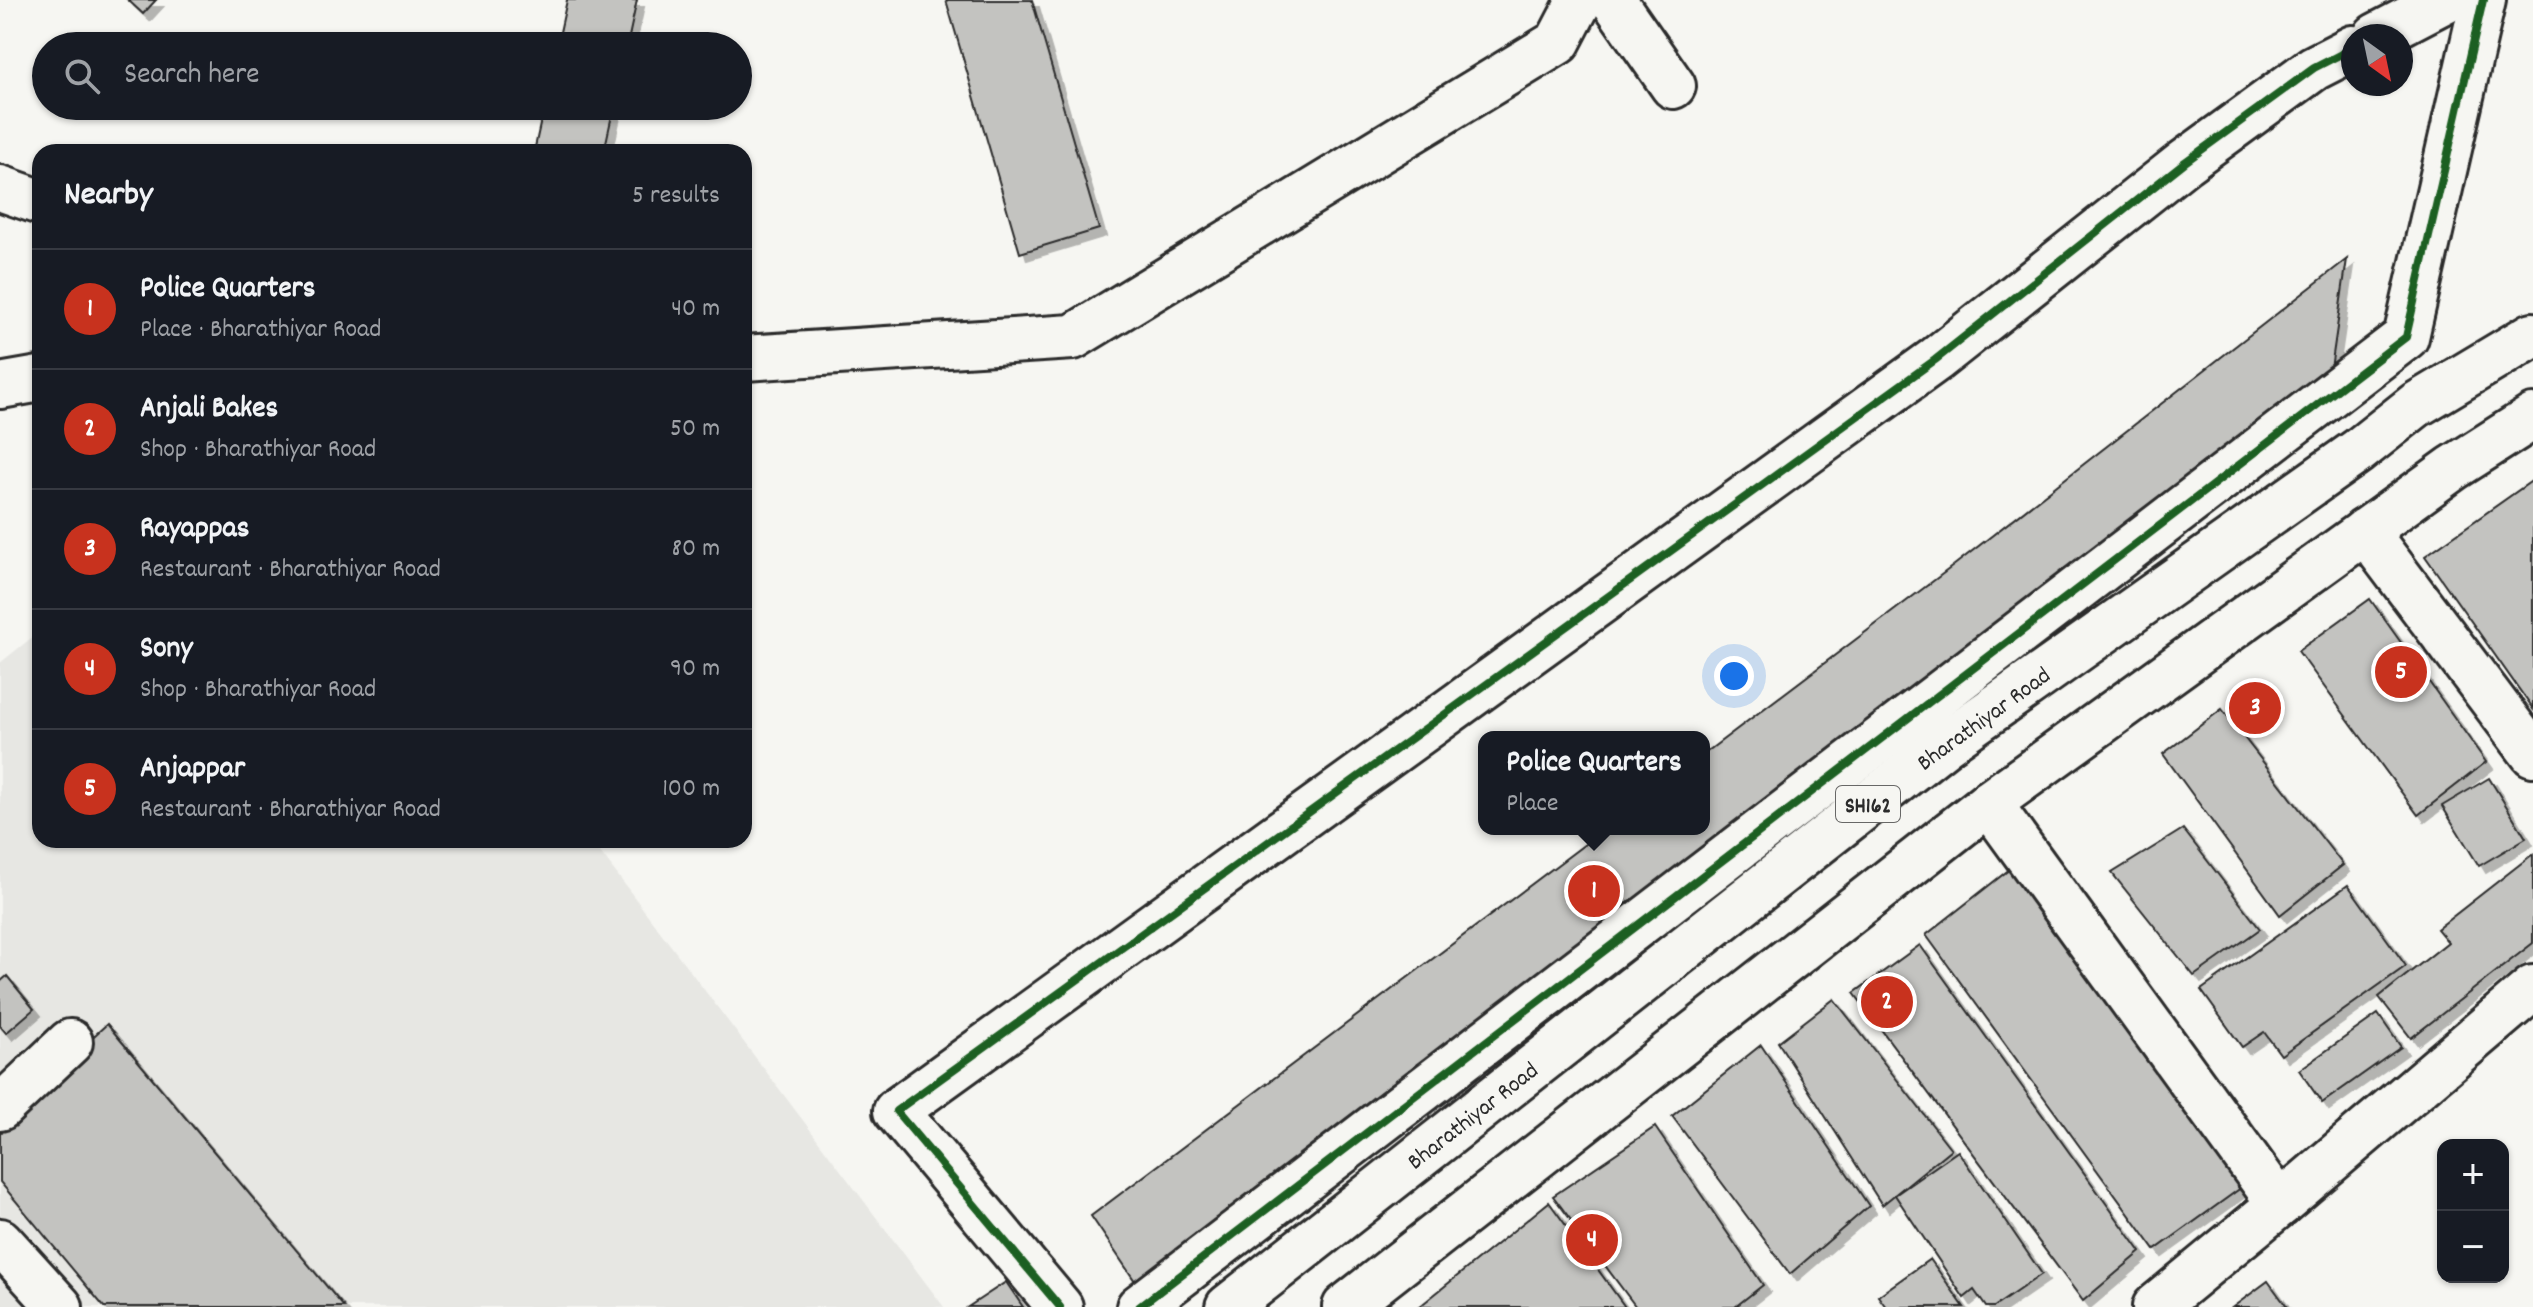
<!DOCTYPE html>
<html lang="en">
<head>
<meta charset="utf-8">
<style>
  :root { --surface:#171b24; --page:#20242c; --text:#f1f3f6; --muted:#9ea1a6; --line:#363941; --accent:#c8321e }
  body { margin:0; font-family:Dekko,sans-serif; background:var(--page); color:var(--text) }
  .controls { position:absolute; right:24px; bottom:24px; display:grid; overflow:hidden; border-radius:16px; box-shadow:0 2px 6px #0004 }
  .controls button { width:72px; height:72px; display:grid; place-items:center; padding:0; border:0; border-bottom:2px solid var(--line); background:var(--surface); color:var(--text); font:40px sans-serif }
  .compass { position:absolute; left:2341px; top:24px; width:72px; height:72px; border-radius:50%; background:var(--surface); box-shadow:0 2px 6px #0004; rotate:147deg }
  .you { position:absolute; left:1734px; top:676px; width:28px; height:28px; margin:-20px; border:6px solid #fff; border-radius:50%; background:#1a73e8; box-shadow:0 0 0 12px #1a73e833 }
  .badge { display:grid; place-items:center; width:52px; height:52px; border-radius:50%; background:var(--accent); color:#fff; font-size:26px; font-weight:700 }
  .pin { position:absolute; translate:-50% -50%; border:4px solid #fff; box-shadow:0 2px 8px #0006 }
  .popup { position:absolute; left:1478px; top:731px; width:232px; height:104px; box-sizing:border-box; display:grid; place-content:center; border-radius:16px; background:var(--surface); filter:drop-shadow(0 2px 6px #0005); font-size:26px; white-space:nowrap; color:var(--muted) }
  .popup b { font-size:30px; color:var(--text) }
  .popup::after { content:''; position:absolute; left:50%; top:100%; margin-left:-16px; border:16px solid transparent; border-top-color:var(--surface) }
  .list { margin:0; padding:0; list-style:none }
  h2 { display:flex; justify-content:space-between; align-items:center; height:104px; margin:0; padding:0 32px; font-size:34px }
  h2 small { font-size:26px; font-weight:400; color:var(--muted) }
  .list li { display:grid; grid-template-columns:52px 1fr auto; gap:24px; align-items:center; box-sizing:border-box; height:120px; padding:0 32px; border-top:2px solid var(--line) }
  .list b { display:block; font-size:30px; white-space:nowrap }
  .list p { margin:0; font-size:26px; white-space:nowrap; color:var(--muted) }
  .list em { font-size:26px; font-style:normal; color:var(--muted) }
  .icon { flex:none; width:44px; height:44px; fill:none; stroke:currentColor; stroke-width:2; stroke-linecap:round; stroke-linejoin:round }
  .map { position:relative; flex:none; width:2533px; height:1307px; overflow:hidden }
  .search { position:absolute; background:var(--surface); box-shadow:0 2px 6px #0004; left:32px; top:32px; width:720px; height:88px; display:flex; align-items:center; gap:20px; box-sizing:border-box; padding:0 28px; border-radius:44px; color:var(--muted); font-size:30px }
  .panel { position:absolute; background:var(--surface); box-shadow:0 2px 6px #0004; left:32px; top:144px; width:720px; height:704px; border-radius:24px }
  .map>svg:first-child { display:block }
  .built { fill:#e7e7e3 }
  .building { fill:#c3c3c0; stroke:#2b2b2b; stroke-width:2; filter:url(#shadow) }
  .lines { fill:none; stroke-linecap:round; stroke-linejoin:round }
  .street-casing { stroke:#2b2b2b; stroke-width:50 }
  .primary-casing { stroke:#2b2b2b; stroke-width:50 }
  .street { stroke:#f6f6f2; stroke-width:44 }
  .primary { stroke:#f6f6f2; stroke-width:44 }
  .cycleway-casing { stroke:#f6f6f2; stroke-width:13 }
  .cycleway { stroke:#1b5e20; stroke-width:8 }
  .labels { text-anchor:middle; stroke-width:8; stroke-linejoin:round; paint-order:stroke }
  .shield { fill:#f6f6f2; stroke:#686867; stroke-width:2 }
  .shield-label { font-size:22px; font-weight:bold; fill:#2b2b2b }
  .street-label { font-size:24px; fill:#2b2b2b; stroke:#f6f6f2 }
</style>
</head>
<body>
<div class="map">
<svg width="2533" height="1307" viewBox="0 0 2533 1307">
  <defs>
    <filter id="shadow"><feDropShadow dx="7" dy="7" stdDeviation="0" flood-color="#0004"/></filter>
  </defs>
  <rect width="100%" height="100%" fill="#f6f6f2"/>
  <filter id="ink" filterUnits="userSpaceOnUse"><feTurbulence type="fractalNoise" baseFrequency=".0125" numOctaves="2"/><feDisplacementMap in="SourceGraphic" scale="16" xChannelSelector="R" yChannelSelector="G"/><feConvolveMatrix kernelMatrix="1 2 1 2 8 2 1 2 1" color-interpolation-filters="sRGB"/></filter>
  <g filter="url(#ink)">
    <polygon class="built" points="40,631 40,840 591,840 944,1307 0,1307 0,663"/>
    <g class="building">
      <polygon points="128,0 156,0 143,14"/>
      <polygon points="567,0 637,0 627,46 557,46"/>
      <polygon points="946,0 1032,0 1099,229 1020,253"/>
      <polygon points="544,106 614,106 604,152 534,152"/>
      <polygon points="2347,259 2327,396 1139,1287 1091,1216 1605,829 1704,829 1704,754 1953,566"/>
      <polygon points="2533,480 2533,709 2425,556"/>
      <polygon points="2370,599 2486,762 2418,815 2298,651"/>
      <polygon points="2222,709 2343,865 2280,915 2163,754"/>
      <polygon points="2489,778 2526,838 2479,866 2442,806"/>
      <polygon points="2183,829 2260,929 2194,976 2112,873"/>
      <polygon points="2533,854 2533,943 2411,1038 2379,997 2448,942 2437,929"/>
      <polygon points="2010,869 2249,1182 2155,1250 1926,935"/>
      <polygon points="2348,885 2406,966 2281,1055 2264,1032 2242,1047 2201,990"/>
      <polygon points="1920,945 2141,1252 2083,1301 1854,993"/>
      <polygon points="7,976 34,1009 6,1033 0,1026 0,982"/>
      <polygon points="1834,999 1951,1149 1882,1205 1778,1042"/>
      <polygon points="2378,1014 2401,1047 2322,1103 2299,1070"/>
      <polygon points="107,1024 344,1307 104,1307 0,1182 0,1122"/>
      <polygon points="1761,1045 1869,1206 1790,1274 1672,1116"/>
      <polygon points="1655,1127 1763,1285 1735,1307 1636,1307 1553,1196"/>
      <polygon points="1958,1151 2042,1274 1994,1307 1986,1307 1974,1290 1964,1298 1895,1195"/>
      <polygon points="1549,1202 1625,1307 1419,1307"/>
      <polygon points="1930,1259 1964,1307 1886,1307 1878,1296"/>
      <polygon points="2268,1281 2287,1307 2233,1307"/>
      <polygon points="1006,1282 1023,1307 968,1307"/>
    </g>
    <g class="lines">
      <defs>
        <g id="street">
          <polyline points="1613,0 1673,86"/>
          <polyline points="2376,36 2445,0"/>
          <polyline points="0,188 40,202"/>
          <polyline points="744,358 1073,337 1558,42 1580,0"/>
          <polyline points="0,386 40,379"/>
          <polyline points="2365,531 2533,754"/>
          <polyline points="1989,803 2280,1204 2155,1307"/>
          <polyline points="0,1108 70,1042"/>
          <polyline points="2280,1204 2533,988"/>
          <polyline points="0,1241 60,1307"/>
          <polyline points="1060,1307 896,1111 1935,360 2185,162 2314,68 2353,48"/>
          <polyline points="1139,1307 2406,337 2483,0"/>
        </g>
        <g id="primary">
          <polyline points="1228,1307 1947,742 2358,451 2416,405 2533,335"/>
          <polyline points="1345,1307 1989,803 2453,468 2533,417"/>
        </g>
      </defs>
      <use href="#street" class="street-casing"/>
      <use href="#primary" class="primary-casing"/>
      <use href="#street" class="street"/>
      <use href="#primary" class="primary"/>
      <defs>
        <g id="cycleway">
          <polyline points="1060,1307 896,1111 1935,360 2185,162 2314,68 2353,48"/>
          <polyline points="1139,1307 2406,337 2483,0"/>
        </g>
      </defs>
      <use href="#cycleway" class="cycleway-casing"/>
      <use href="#cycleway" class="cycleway"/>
    </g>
  </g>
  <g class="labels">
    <rect class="shield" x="1836" y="786" width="64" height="36" rx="6"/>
    <g class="shield-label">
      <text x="1868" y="812">SH162</text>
    </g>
    <g class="street-label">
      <text transform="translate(1983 718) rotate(-36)" y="8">Bharathiyar Road</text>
      <text transform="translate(1472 1115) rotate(-38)" y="8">Bharathiyar Road</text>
    </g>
  </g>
</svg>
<div class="controls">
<button>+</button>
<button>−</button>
</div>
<svg class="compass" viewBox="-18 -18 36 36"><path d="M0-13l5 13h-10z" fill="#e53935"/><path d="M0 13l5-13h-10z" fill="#9ea1a6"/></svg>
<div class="you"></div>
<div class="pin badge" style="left:1594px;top:891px">1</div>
<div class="popup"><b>Police Quarters</b>Place</div>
<div class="pin badge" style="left:1887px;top:1002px">2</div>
<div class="pin badge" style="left:2255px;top:708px">3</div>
<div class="pin badge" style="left:1592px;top:1240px">4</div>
<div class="pin badge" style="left:2401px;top:672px">5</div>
<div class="search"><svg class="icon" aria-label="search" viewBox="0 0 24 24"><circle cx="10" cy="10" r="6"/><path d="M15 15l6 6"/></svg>Search here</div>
<section class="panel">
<h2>Nearby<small>5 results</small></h2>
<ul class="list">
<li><span class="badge">1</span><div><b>Police Quarters</b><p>Place · Bharathiyar Road</p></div><em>40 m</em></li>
<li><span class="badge">2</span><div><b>Anjali Bakes</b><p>Shop · Bharathiyar Road</p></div><em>50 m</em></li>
<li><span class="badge">3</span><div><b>Rayappas</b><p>Restaurant · Bharathiyar Road</p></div><em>80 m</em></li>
<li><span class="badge">4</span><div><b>Sony</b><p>Shop · Bharathiyar Road</p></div><em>90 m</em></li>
<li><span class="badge">5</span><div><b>Anjappar</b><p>Restaurant · Bharathiyar Road</p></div><em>100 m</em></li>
</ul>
</section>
</div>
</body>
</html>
